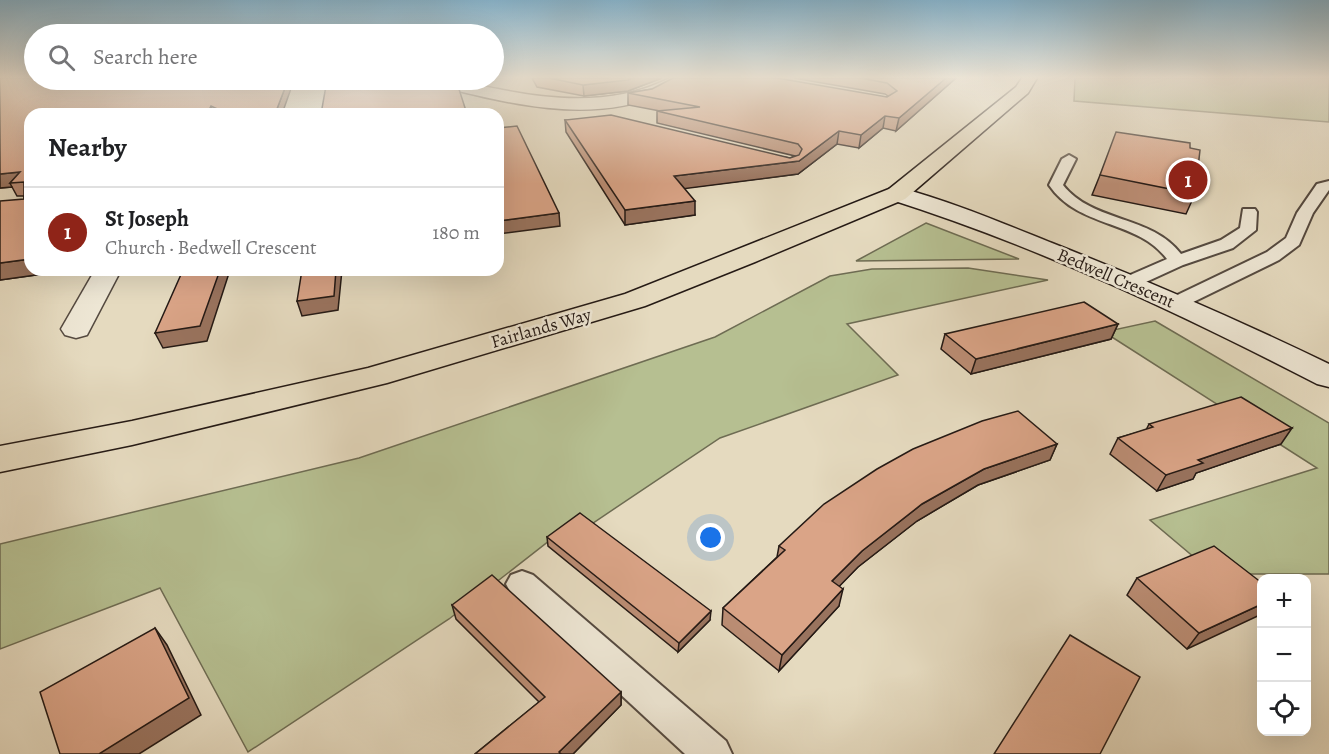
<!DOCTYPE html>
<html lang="en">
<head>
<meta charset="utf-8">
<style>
  :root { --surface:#fff; --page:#f6f6f6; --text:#202124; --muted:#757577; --line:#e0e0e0; --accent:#8f2418 }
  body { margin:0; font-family:Alegreya,serif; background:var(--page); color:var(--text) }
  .controls { position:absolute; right:18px; bottom:18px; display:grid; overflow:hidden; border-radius:12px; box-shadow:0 6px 24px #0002 }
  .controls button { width:54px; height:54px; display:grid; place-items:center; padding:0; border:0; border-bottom:2px solid var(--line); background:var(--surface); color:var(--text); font:30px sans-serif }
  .you { position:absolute; left:711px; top:538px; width:21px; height:21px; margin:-15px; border:4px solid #fff; border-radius:50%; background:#1a73e8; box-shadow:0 0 0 9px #1a73e833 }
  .badge { display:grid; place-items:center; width:39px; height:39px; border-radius:50%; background:var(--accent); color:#fff; font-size:20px; font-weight:700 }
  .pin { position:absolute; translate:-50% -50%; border:3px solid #fff; box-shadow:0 2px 6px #0006 }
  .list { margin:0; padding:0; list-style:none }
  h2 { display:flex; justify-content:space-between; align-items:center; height:78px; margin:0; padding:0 24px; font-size:26px }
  h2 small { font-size:20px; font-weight:400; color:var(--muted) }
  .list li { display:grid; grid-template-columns:39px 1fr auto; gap:18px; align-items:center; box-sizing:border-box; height:90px; padding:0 24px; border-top:2px solid var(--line) }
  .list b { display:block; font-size:22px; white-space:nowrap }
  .list p { margin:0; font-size:20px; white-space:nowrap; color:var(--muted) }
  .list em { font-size:20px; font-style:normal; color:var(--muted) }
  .icon { flex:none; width:33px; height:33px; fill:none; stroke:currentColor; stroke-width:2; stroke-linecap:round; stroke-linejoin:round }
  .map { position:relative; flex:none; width:1329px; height:754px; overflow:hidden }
  .search { position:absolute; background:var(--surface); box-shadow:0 6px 24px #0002; left:24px; top:24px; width:480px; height:66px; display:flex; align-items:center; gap:15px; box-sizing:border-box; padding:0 21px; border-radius:33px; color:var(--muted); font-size:22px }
  .panel { position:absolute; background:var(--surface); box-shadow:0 6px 24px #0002; left:24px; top:108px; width:480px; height:168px; border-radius:18px }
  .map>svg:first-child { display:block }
  .green { fill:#b6bf91; stroke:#6e6c53; stroke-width:1.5 }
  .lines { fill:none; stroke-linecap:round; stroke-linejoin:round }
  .lane-casing { stroke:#554a40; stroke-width:4 }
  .street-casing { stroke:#554a40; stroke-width:3 }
  .secondary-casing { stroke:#251a15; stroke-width:3 }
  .primary-casing { stroke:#251a15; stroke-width:3 }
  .lane { fill:#eee7d5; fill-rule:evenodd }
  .street { fill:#eee7d5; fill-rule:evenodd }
  .secondary { fill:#eee7d5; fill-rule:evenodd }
  .primary { fill:#e5dabf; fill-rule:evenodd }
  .wall { fill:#bb8d74; stroke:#251a15; stroke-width:1.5 }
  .shaded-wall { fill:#99735e; stroke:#251a15; stroke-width:1.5 }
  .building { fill:#daa487; stroke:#251a15; stroke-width:1.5 }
  .labels { text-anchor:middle; stroke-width:5; stroke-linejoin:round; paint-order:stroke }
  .street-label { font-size:18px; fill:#251a15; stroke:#eee7d5 }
</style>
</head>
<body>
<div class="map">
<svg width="1329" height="754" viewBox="0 0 1329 754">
  <rect width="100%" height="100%" fill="#e5dabf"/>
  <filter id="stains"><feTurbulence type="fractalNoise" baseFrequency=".00333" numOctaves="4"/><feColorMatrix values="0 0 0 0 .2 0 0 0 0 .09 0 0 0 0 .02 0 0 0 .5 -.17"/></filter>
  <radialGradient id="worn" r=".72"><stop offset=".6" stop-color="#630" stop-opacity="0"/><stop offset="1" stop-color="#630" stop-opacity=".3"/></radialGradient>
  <g class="green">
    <polygon points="1075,78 1329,78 1329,122 1074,101"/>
    <polygon points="926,223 1019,259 856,261"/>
    <polygon points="968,268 1048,280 847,324 898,375 720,438 593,523 581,516 449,619 248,752 160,588 0,649 0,544 359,458 715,337 830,276 872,269"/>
    <polygon points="1155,321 1329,423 1329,574 1214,574 1150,520 1317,468 1104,332"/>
  </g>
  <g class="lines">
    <defs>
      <g id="lane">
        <path d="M1069,155L1076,159L1063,185C1093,223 1152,215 1181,254L1221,240L1240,228L1243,209H1255L1257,212L1256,230L1233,248L1183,265L1135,287H1121L1119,283L1121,279L1167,259C1137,219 1079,229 1049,185L1062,159Z"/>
        <polygon points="1329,181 1329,190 1313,213 1299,245 1279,260 1183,307 1169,307 1166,303 1169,299 1267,252 1286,238 1297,213 1317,184"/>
        <polygon points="522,571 533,575 726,741 732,754 685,754 511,593 506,584 511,575"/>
      </g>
      <g id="street">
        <path d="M670,78H690C684,86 671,90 662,94C589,126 501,102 427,83L424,80C449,77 473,85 498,89C556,101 616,105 670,78Z"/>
        <polygon points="95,270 121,270 87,335 76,338 65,335 61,329"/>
      </g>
      <path id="secondary" d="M897,187C950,201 1002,223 1052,243C1146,280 1238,320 1329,364V387L1317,384C1179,313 1037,246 889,199L886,194L889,189Z"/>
      <polygon id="primary" points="1022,78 1037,78 1028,93 905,199 755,262 645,306 387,383 132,445 0,472 0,446 132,421 368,368 625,294 889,189 1016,87"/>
    </defs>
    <use href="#lane" class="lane-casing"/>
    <use href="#street" class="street-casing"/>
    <use href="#secondary" class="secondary-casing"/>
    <use href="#primary" class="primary-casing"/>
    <use href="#lane" class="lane"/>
    <use href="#street" class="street"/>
    <use href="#secondary" class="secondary"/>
    <use href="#primary" class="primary"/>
  </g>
  <g class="wall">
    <polygon points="0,78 282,114 30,114 30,270 72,270 0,280 24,199 24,196 17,196 12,187 0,188"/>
    <polygon points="532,78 662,78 628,91 584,96 537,87"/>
    <polygon points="794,78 956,78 896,131 883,128 859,148 837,144 798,174 684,188 695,215 625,225 566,132 565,120 790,158 795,156 657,123 657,111 660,111 628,105 628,93 652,89 887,97 888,96 885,94"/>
    <polygon points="1190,148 1195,194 1186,214 1092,195 1100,175"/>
    <polygon points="1118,324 1111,339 971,374 941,349 945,334"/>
    <polygon points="1149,424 1281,444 1196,473 1193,479 1157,491 1110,454 1118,438 1146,430"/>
    <polygon points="1057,444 1050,460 978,485 917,521 858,567 839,586 839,606 779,671 722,625 723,608 777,557 779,546"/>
    <polygon points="547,537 710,620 678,652 548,546"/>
    <polygon points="1137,578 1262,583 1187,649 1127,595"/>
    <polygon points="452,605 621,692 621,705 573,754 475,754 539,702 456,619"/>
  </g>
  <g class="shaded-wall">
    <polygon points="632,78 662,78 628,91 584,96 583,85"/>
    <polygon points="946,78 956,78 896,131 899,118"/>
    <polygon points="288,80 294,80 282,114 275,114"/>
    <polygon points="211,106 214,114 207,114"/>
    <polygon points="885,116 883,128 859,148 861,135"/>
    <polygon points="839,131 837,144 798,174 674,190 674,176 799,161"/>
    <polygon points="20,172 10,183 12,187 0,188 0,174"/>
    <polygon points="695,201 695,215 625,225 625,210"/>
    <polygon points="559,213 560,226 498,234 498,221"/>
    <polygon points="30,259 30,270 72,270 0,280 0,263"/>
    <polygon points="220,270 230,270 207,341 163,348 155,333"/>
    <polygon points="336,270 342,270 338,310 302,316 297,301"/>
    <polygon points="1118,324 1111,339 971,374 976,359"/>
    <polygon points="1292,428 1281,444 1196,473 1193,479 1157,491 1166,475 1198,460"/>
    <polygon points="1057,444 1050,460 978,485 917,521 858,567 828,598 832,581 862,551 922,504 984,469"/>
    <polygon points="843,589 839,606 779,671 782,655"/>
    <polygon points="1262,604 1262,614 1187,649 1199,633"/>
    <polygon points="711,611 710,620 678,652 679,643"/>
    <polygon points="155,628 167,645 201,715 139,754 99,754"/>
    <polygon points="621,692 621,705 573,754 559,754 559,752"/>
  </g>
  <g class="building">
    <polygon points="0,78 34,78 34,80 218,80 222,82 227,80 288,80 275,114 228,114 211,106 207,114 30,114 30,259 0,263 0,201 24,199 24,182 10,183 20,172 0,174"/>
    <polygon points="549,78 632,78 628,80 583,85"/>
    <polygon points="673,78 777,78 887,97 897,91 887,83 860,78 946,78 899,118 885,116 861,135 839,131 799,161 674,176 695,201 625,210 565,120 611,115 790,158 799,155 802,149 798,144 657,111 700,107 628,93 652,89"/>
    <polygon points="327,80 441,80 457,83 467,114 321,114"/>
    <polygon points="517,126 559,213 498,221 498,128"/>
    <polygon points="1116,132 1190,143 1190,148 1200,150 1195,194 1100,175"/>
    <polygon points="183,270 220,270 200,326 155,333"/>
    <polygon points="302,270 336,270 334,296 297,301"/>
    <polygon points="1084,302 1118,324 976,359 945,334"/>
    <polygon points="1241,397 1292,428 1198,460 1203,463 1166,475 1118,438 1153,427 1149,424"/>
    <polygon points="1018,411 1057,444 984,469 922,504 862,551 832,581 843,589 782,655 723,608 785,550 779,546 824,504 877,469 913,449 982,421"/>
    <polygon points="580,513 711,611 679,643 547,537"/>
    <polygon points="1214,546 1262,583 1262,604 1199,633 1137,578"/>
    <polygon points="492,575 621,692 559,752 561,754 475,754 545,697 452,605"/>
    <polygon points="155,628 189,698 99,754 60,754 40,692"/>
    <polygon points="1070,635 1140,677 1100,754 994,754"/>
  </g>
  <linearGradient id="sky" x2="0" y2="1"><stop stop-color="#87b7d2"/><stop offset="0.42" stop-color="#f3eee2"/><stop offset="1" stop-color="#f3eee2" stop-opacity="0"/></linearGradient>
  <rect width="1329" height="184" fill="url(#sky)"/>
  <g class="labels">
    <g class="street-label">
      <text transform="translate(1116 278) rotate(23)" y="6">Bedwell Crescent</text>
      <text transform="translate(541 328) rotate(-16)" y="6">Fairlands Way</text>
    </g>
  </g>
  <rect width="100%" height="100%" filter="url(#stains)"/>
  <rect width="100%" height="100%" fill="url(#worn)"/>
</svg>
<div class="controls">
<button>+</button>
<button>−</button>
<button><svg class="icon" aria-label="locate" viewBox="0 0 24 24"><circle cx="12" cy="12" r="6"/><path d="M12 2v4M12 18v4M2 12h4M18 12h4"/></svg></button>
</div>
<div class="you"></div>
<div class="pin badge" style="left:1188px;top:180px">1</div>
<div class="search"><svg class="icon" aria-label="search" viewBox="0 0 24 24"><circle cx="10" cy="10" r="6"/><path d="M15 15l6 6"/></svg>Search here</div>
<section class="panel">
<h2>Nearby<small></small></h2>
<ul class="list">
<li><span class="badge">1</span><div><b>St Joseph</b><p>Church · Bedwell Crescent</p></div><em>180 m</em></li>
</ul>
</section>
</div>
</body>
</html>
